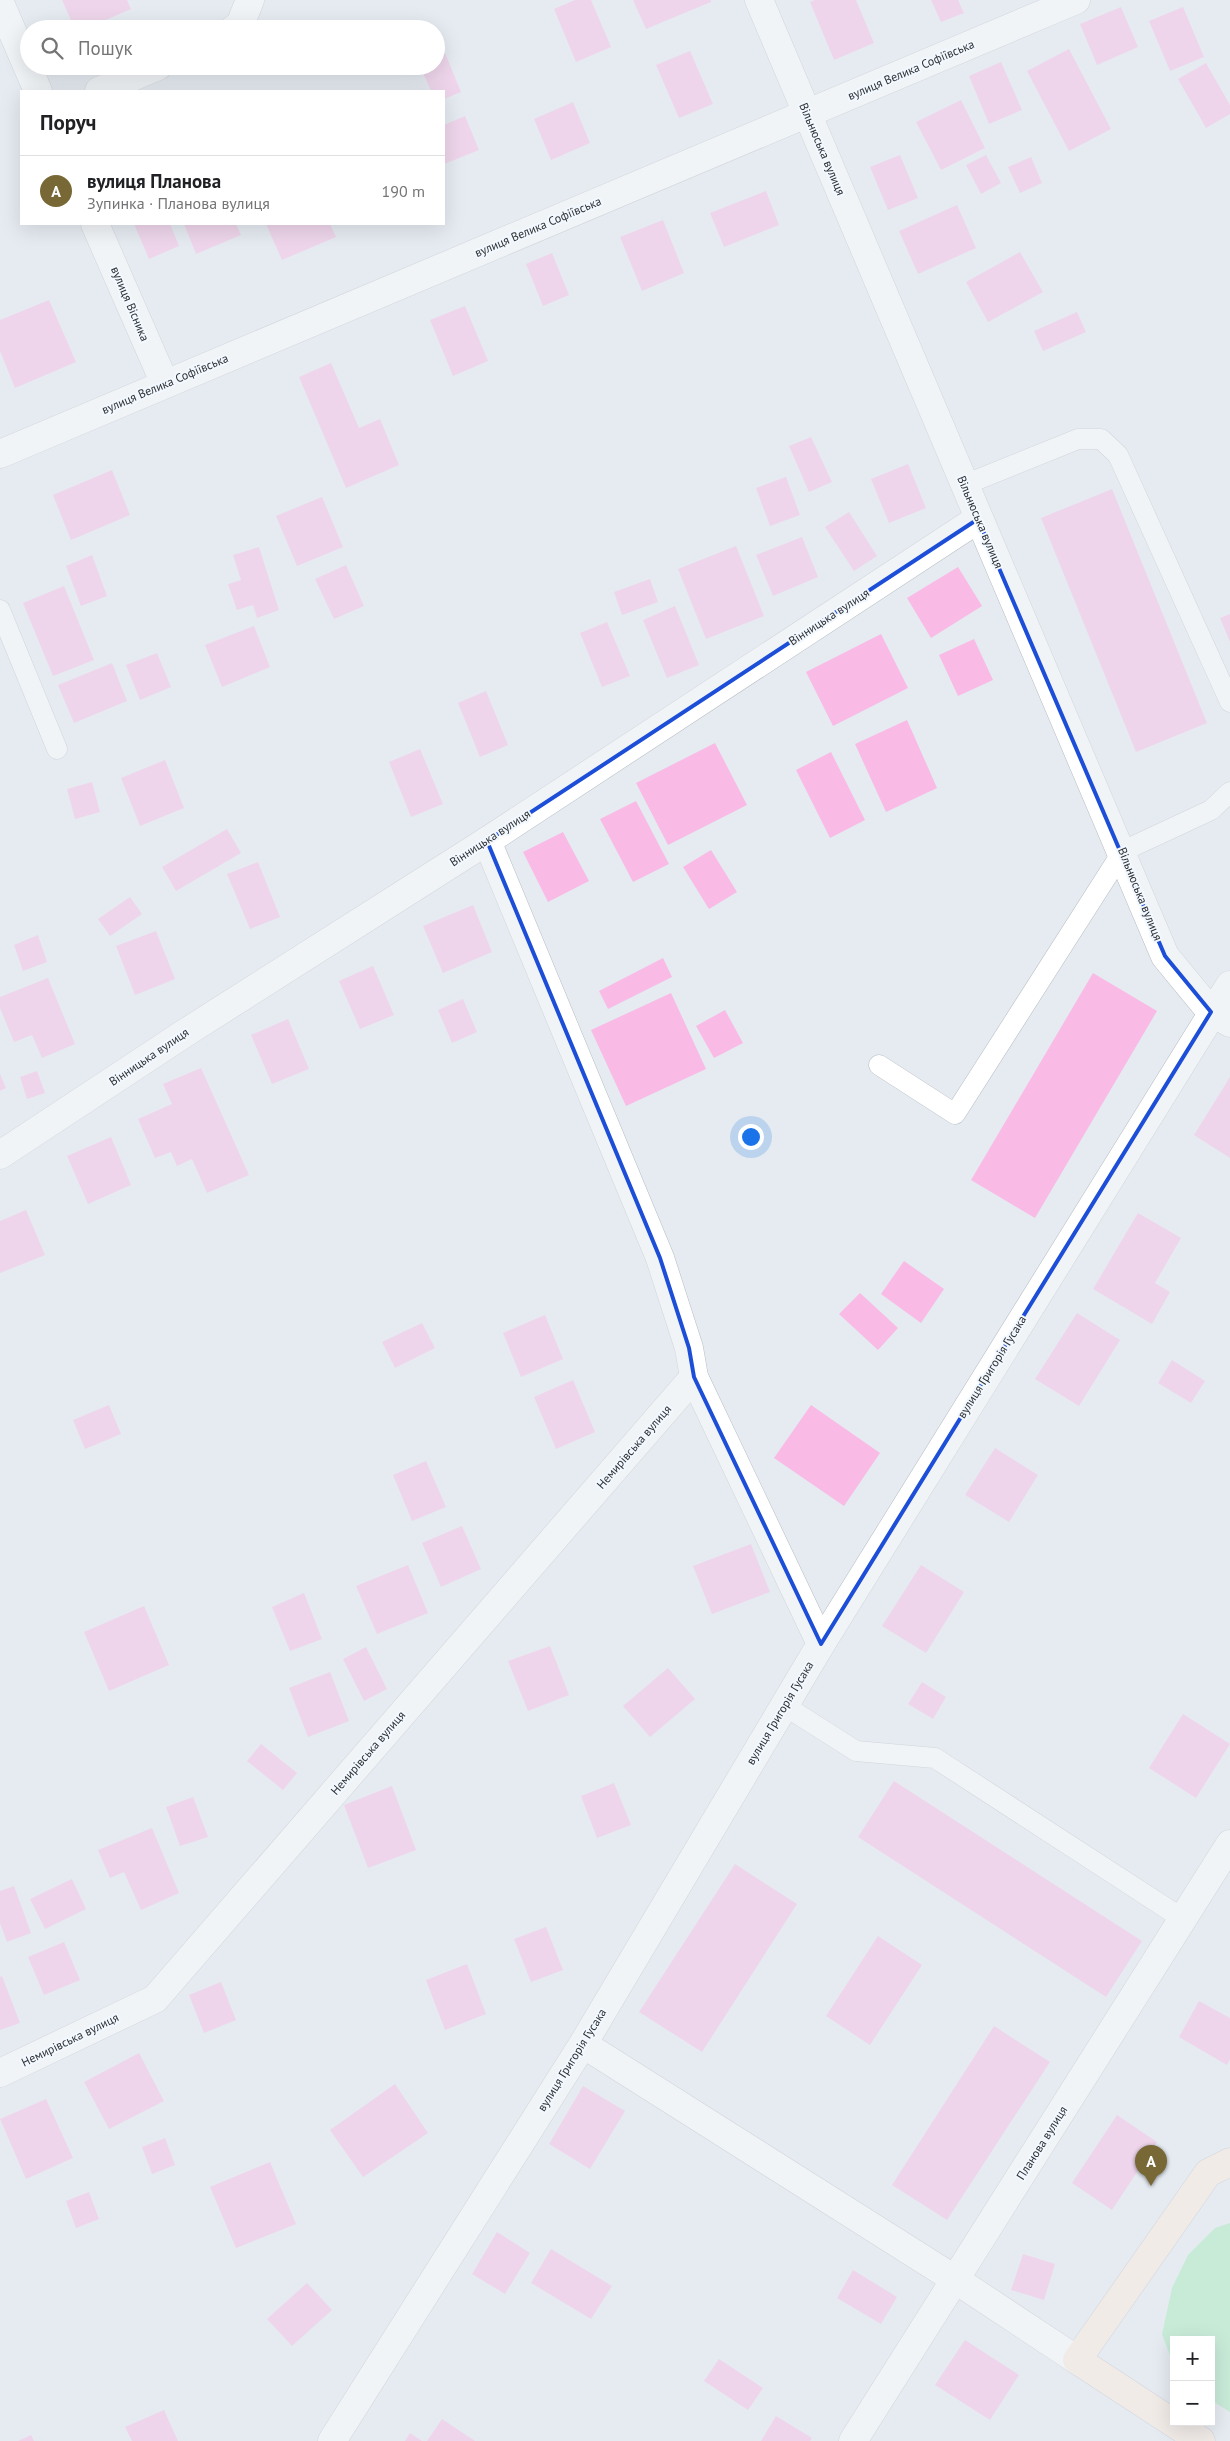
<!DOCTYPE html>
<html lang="uk">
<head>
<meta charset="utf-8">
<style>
  :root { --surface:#fff; --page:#f2f2f2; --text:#202124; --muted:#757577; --line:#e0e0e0; --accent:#786836 }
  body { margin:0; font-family:"PT Sans",sans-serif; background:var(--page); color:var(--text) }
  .controls { position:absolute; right:15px; bottom:15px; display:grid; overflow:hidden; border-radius:0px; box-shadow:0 5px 20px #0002 }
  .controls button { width:45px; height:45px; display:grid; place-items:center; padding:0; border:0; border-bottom:1px solid var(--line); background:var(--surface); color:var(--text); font:25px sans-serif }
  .you { position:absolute; left:750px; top:1136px; width:18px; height:18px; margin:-12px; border:4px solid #fff; border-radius:50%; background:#1a73e8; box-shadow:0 0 0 8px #1a73e833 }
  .badge { display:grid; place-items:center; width:32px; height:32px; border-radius:50%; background:var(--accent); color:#fff; font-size:16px; font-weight:700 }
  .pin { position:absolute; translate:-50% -41px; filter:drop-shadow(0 1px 2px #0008) }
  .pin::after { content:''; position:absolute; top:26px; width:18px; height:15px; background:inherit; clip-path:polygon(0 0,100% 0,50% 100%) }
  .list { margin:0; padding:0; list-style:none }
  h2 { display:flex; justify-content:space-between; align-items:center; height:65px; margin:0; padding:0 20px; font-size:21px }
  h2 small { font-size:16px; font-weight:400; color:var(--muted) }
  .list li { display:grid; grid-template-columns:32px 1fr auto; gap:15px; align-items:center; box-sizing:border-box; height:70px; padding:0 20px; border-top:1px solid var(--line) }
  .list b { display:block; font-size:19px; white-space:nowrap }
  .list p { margin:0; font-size:16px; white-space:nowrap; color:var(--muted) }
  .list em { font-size:16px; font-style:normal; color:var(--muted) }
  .icon { flex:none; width:28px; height:28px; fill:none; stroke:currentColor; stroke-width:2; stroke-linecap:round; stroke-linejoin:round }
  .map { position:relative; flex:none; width:1230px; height:2441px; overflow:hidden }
  .search { position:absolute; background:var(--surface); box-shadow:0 5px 20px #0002; left:20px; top:20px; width:425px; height:55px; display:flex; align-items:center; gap:12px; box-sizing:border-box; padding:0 18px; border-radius:28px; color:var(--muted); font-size:19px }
  .panel { position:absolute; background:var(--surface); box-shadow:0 5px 20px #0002; left:20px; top:90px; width:425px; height:135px; border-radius:0px }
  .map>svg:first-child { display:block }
  .green { fill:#a4ebba }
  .building { fill:#f9bbe5 }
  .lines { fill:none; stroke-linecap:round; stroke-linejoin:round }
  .lane-casing { stroke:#b7bdc3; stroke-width:21 }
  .street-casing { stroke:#b7bdc3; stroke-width:29 }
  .secondary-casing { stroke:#b7bdc3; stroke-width:29 }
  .lane { stroke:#fff; stroke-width:20 }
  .street { stroke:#fff; stroke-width:28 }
  .secondary { stroke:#feebde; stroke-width:28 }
  .marked { fill:none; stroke:#1d4ed8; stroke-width:4; stroke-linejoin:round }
  .labels { text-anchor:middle; stroke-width:4; stroke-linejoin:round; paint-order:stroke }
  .street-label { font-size:12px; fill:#2f3134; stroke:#f2f8ff }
</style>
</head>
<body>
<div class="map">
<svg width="1230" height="2441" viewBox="0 0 1230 2441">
  <rect width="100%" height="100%" fill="#e5ebf1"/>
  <polygon class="green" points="1230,2223 1230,2412 1211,2400 1211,2340 1174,2340 1174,2366 1162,2334 1172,2288 1188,2255 1215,2228"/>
  <g class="building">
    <polygon points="62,0 127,0 131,9 85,29 75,29"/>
    <polygon points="575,0 591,0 611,47 576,62 554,9"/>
    <polygon points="633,0 711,0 711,2 646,29"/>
    <polygon points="815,0 856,0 874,43 834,60 810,2"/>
    <polygon points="931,0 958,0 964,13 941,22"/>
    <polygon points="1121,7 1138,47 1097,65 1080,24"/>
    <polygon points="1183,7 1204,57 1170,71 1149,21"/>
    <polygon points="1069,49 1111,129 1069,151 1027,71"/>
    <polygon points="690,51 713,104 679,118 656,65"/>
    <polygon points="445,53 461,92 444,99 444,91 431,91 420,66 436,66 436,57"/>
    <polygon points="1001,62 1022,110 989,124 969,76"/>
    <polygon points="1206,63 1230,105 1230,114 1206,128 1178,79"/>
    <polygon points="961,100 985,148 941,170 916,122"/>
    <polygon points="573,102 590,143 551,160 534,119"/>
    <polygon points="465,116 479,150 444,164 444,125"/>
    <polygon points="900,155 918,198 888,210 870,167"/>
    <polygon points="986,155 1001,183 981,194 966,165"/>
    <polygon points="1031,157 1042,183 1020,193 1008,167"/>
    <polygon points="766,191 779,225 724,247 710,213"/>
    <polygon points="957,205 976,248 918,274 899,231"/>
    <polygon points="663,220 684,273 642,291 620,237"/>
    <polygon points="134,224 170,224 179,246 149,259"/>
    <polygon points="184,224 236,224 241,235 196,254"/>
    <polygon points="266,224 330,224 336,237 282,260"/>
    <polygon points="1020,252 1043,292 988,322 966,282"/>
    <polygon points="552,253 569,295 543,306 526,264"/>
    <polygon points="49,300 76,362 15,388 0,351 0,320"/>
    <polygon points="465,306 488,361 453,376 430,320"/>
    <polygon points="1077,312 1086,332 1043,351 1034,331"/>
    <polygon points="331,363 359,428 380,419 399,465 346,488 299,377"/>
    <polygon points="811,437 832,482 809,492 789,446"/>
    <polygon points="908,464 926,508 889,523 871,479"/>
    <polygon points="112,470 130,515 71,540 53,495"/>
    <polygon points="786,477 800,515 770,526 756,488"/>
    <polygon points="1112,489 1207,723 1136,752 1041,518"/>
    <polygon points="322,497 343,547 297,566 276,516"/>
    <polygon points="849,512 877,556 854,571 825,527"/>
    <polygon points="802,537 818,577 773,596 756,555"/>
    <polygon points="736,546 764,616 706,639 678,569"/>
    <polygon points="259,547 279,610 257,618 253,605 237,610 228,584 241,580 233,555"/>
    <polygon points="92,555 107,596 81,606 66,566"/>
    <polygon points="346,565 364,606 334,619 315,579"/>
    <polygon points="958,567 982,606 931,638 907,598"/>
    <polygon points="650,579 658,602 622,615 614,592"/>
    <polygon points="64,586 94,660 53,676 23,603"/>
    <polygon points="675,606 699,665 667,678 643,620"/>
    <polygon points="1230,614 1230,642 1220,618"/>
    <polygon points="607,622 630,676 602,687 580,633"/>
    <polygon points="254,626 270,667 222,687 205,645"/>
    <polygon points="881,634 908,688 833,726 806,672"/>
    <polygon points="974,639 993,680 958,696 939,655"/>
    <polygon points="157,653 171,687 140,700 126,665"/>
    <polygon points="112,663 127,701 74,723 58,685"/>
    <polygon points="486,691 508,745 480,757 458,703"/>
    <polygon points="907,720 937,788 886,812 855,744"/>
    <polygon points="715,743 747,805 668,845 636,783"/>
    <polygon points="420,749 443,804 411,817 389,762"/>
    <polygon points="831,752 865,820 830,838 796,770"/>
    <polygon points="165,760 184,808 140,826 121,778"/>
    <polygon points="92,782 100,812 75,819 67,789"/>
    <polygon points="636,801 669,864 633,882 600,819"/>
    <polygon points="227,829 241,853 176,891 162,867"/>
    <polygon points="563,832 589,881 548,902 523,852"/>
    <polygon points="711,850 737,892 709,909 683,867"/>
    <polygon points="258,862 280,917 250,929 227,874"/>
    <polygon points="130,897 142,914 110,936 98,919"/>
    <polygon points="473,905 492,952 443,973 423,926"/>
    <polygon points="156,931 175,979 135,995 116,946"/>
    <polygon points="38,935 47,962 23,971 14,945"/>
    <polygon points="663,958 672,977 608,1009 599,991"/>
    <polygon points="373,966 394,1015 360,1029 339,981"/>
    <polygon points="1093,973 1157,1011 1035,1218 971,1180"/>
    <polygon points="48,978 75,1044 42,1058 32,1035 14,1042 0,1008 0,997"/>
    <polygon points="671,993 706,1069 626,1106 591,1030"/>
    <polygon points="463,999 477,1032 452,1043 438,1010"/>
    <polygon points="725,1010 743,1043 714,1058 696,1026"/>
    <polygon points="288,1019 309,1069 272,1084 251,1035"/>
    <polygon points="201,1068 249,1175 207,1193 192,1159 177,1166 171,1152 155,1158 138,1119 172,1104 163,1084"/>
    <polygon points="37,1071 45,1093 27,1099 20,1077"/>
    <polygon points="0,1074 6,1088 0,1091"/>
    <polygon points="1230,1077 1230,1158 1194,1135"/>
    <polygon points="111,1137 131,1185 88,1204 67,1156"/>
    <polygon points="26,1210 45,1255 0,1273 0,1221"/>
    <polygon points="1138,1213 1181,1238 1155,1283 1170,1292 1152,1324 1093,1289"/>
    <polygon points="904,1261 944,1289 921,1323 881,1294"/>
    <polygon points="860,1293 898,1328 878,1350 839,1314"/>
    <polygon points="1077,1313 1120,1340 1079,1406 1035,1379"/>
    <polygon points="545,1315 563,1359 521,1377 503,1333"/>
    <polygon points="422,1323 435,1348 395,1368 382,1342"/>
    <polygon points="1172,1360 1205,1381 1191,1403 1158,1383"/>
    <polygon points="573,1380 595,1432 556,1449 534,1397"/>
    <polygon points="109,1405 121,1434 85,1449 73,1420"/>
    <polygon points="811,1405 880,1453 844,1506 774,1458"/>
    <polygon points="995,1448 1038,1475 1009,1522 965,1495"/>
    <polygon points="426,1461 446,1507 412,1521 393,1475"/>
    <polygon points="462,1526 481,1569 441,1587 422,1543"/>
    <polygon points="751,1544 770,1592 712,1614 693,1566"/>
    <polygon points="408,1565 428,1613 377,1634 356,1586"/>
    <polygon points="921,1565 964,1592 926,1653 882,1626"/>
    <polygon points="304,1593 322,1639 290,1651 272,1607"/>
    <polygon points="144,1606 169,1665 109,1691 84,1632"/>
    <polygon points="550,1646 569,1695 528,1711 508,1661"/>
    <polygon points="366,1647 387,1689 364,1701 343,1659"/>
    <polygon points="668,1668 695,1699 650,1737 623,1706"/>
    <polygon points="330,1672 349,1721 308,1737 289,1688"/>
    <polygon points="922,1682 946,1697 933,1719 908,1704"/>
    <polygon points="1183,1714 1230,1744 1196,1798 1149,1768"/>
    <polygon points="261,1744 297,1773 283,1790 247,1761"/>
    <polygon points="894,1781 1142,1941 1106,1997 858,1837"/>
    <polygon points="614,1783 631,1825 597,1838 581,1796"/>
    <polygon points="392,1786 416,1850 368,1868 344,1805"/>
    <polygon points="193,1797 208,1837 180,1846 166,1807"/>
    <polygon points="152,1828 179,1893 141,1910 124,1872 110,1878 98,1850"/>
    <polygon points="735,1864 797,1904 702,2052 639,2012"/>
    <polygon points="72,1879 86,1909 45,1929 30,1899"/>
    <polygon points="14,1886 31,1933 7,1942 0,1923 0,1891"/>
    <polygon points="546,1927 563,1970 531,1982 514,1939"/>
    <polygon points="878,1936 922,1965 870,2045 826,2016"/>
    <polygon points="64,1942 80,1980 44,1995 28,1957"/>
    <polygon points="467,1964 486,2014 445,2030 426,1980"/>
    <polygon points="2,1976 20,2023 0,2030 0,1977"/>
    <polygon points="221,1982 236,2020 204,2033 189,1995"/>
    <polygon points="1199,2001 1230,2018 1230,2059 1227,2065 1179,2037"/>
    <polygon points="994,2026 1050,2062 947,2220 892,2185"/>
    <polygon points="139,2053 164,2101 109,2129 84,2082"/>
    <polygon points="395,2084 428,2133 363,2177 330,2130"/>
    <polygon points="583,2086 625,2111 590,2169 549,2144"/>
    <polygon points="46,2099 73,2158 26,2179 0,2119"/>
    <polygon points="1117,2115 1157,2142 1112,2210 1072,2183"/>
    <polygon points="165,2138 175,2165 152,2174 142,2147"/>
    <polygon points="270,2162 296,2224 236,2248 210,2187"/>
    <polygon points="89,2192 99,2219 76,2228 66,2201"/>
    <polygon points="497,2232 530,2253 505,2294 472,2274"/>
    <polygon points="551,2249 612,2286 591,2319 531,2283"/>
    <polygon points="1023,2254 1055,2264 1044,2300 1011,2290"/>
    <polygon points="853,2270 897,2297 881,2324 837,2298"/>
    <polygon points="307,2283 332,2310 292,2346 267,2319"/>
    <polygon points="965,2340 1019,2375 990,2420 935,2385"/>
    <polygon points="719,2359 763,2388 748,2410 704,2381"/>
    <polygon points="164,2410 178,2441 132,2441 125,2427"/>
    <polygon points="776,2416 812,2438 810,2441 761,2441"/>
    <polygon points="442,2419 475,2441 427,2441"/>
    <polygon points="410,2433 422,2441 405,2441"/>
    <polygon points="31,2435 34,2441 18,2441"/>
  </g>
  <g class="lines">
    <defs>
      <g id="lane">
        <polyline points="964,485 1078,439 1101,439 1118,455 1230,702"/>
        <polyline points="0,610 57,749"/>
        <polyline points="879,1065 955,1114 1123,851 1211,810 1230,792"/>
        <polyline points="785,1706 856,1751 935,1758 1183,1919"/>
      </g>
      <g id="street">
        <polyline points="759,0 1165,956 1211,1012 1230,1023"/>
        <polyline points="0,3 38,91"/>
        <polyline points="234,29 240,25 250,0"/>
        <polyline points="99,91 158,66"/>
        <polyline points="95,224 165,384"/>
        <polyline points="0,454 1076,0"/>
        <polyline points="487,841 660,1258 689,1348 694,1377 821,1644"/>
        <polyline points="0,1155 185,1033 487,841 978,519"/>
        <polyline points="583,2044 956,2280 1077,2360"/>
        <polyline points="0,2073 155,1999 694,1377"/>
        <polyline points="332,2441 583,2044 821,1644 1230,985"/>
        <polyline points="853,2441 1230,1844"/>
      </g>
      <polyline id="secondary" points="1201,2441 1077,2360 1208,2173 1230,2162"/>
    </defs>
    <use href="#lane" class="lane-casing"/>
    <use href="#street" class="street-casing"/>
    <use href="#secondary" class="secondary-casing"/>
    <use href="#lane" class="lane"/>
    <use href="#street" class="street"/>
    <use href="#secondary" class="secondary"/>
  </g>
  <path d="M0 0H1230V2441H0ZM978,519L1165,956L1211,1012L821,1644L694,1377L689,1348L660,1258L487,841Z" fill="#e5ebf1" fill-opacity=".55" fill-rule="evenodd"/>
  <path class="marked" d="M978,519L1165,956L1211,1012L821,1644L694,1377L689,1348L660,1258L487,841Z"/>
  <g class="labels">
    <g class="street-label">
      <text transform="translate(911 70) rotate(-23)" y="4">вулиця Велика Софіївська</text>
      <text transform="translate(822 149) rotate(67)" y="4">Вільнюська вулиця</text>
      <text transform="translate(538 227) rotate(-23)" y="4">вулиця Велика Софіївська</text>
      <text transform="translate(130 304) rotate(67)" y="4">вулиця Вісника</text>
      <text transform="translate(165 384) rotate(-23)" y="4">вулиця Велика Софіївська</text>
      <text transform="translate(980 522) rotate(67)" y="4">Вільнюська вулиця</text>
      <text transform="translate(829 617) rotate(-33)" y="4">Вінницька вулиця</text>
      <text transform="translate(490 838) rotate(-33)" y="4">Вінницька вулиця</text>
      <text transform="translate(1140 894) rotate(68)" y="4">Вільнюська вулиця</text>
      <text transform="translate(149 1057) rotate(-34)" y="4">Вінницька вулиця</text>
      <text transform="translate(992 1367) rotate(-58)" y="4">вулиця Григорія Гусака</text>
      <text transform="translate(634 1447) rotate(-49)" y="4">Немирівська вулиця</text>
      <text transform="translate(780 1713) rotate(-59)" y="4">вулиця Григорія Гусака</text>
      <text transform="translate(368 1753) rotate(-49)" y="4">Немирівська вулиця</text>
      <text transform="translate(70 2040) rotate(-26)" y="4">Немирівська вулиця</text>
      <text transform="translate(572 2060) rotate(-58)" y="4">вулиця Григорія Гусака</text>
      <text transform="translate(1042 2143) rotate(-58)" y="4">Планова вулиця</text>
    </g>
  </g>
</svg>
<div class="controls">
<button>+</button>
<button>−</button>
</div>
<div class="you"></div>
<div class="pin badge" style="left:1151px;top:2186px">A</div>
<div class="search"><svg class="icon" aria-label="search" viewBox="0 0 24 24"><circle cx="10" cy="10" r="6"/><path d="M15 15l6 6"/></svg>Пошук</div>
<section class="panel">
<h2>Поруч<small></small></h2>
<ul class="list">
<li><span class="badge">A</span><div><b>вулиця Планова</b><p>Зупинка · Планова вулиця</p></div><em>190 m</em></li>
</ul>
</section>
</div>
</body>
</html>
